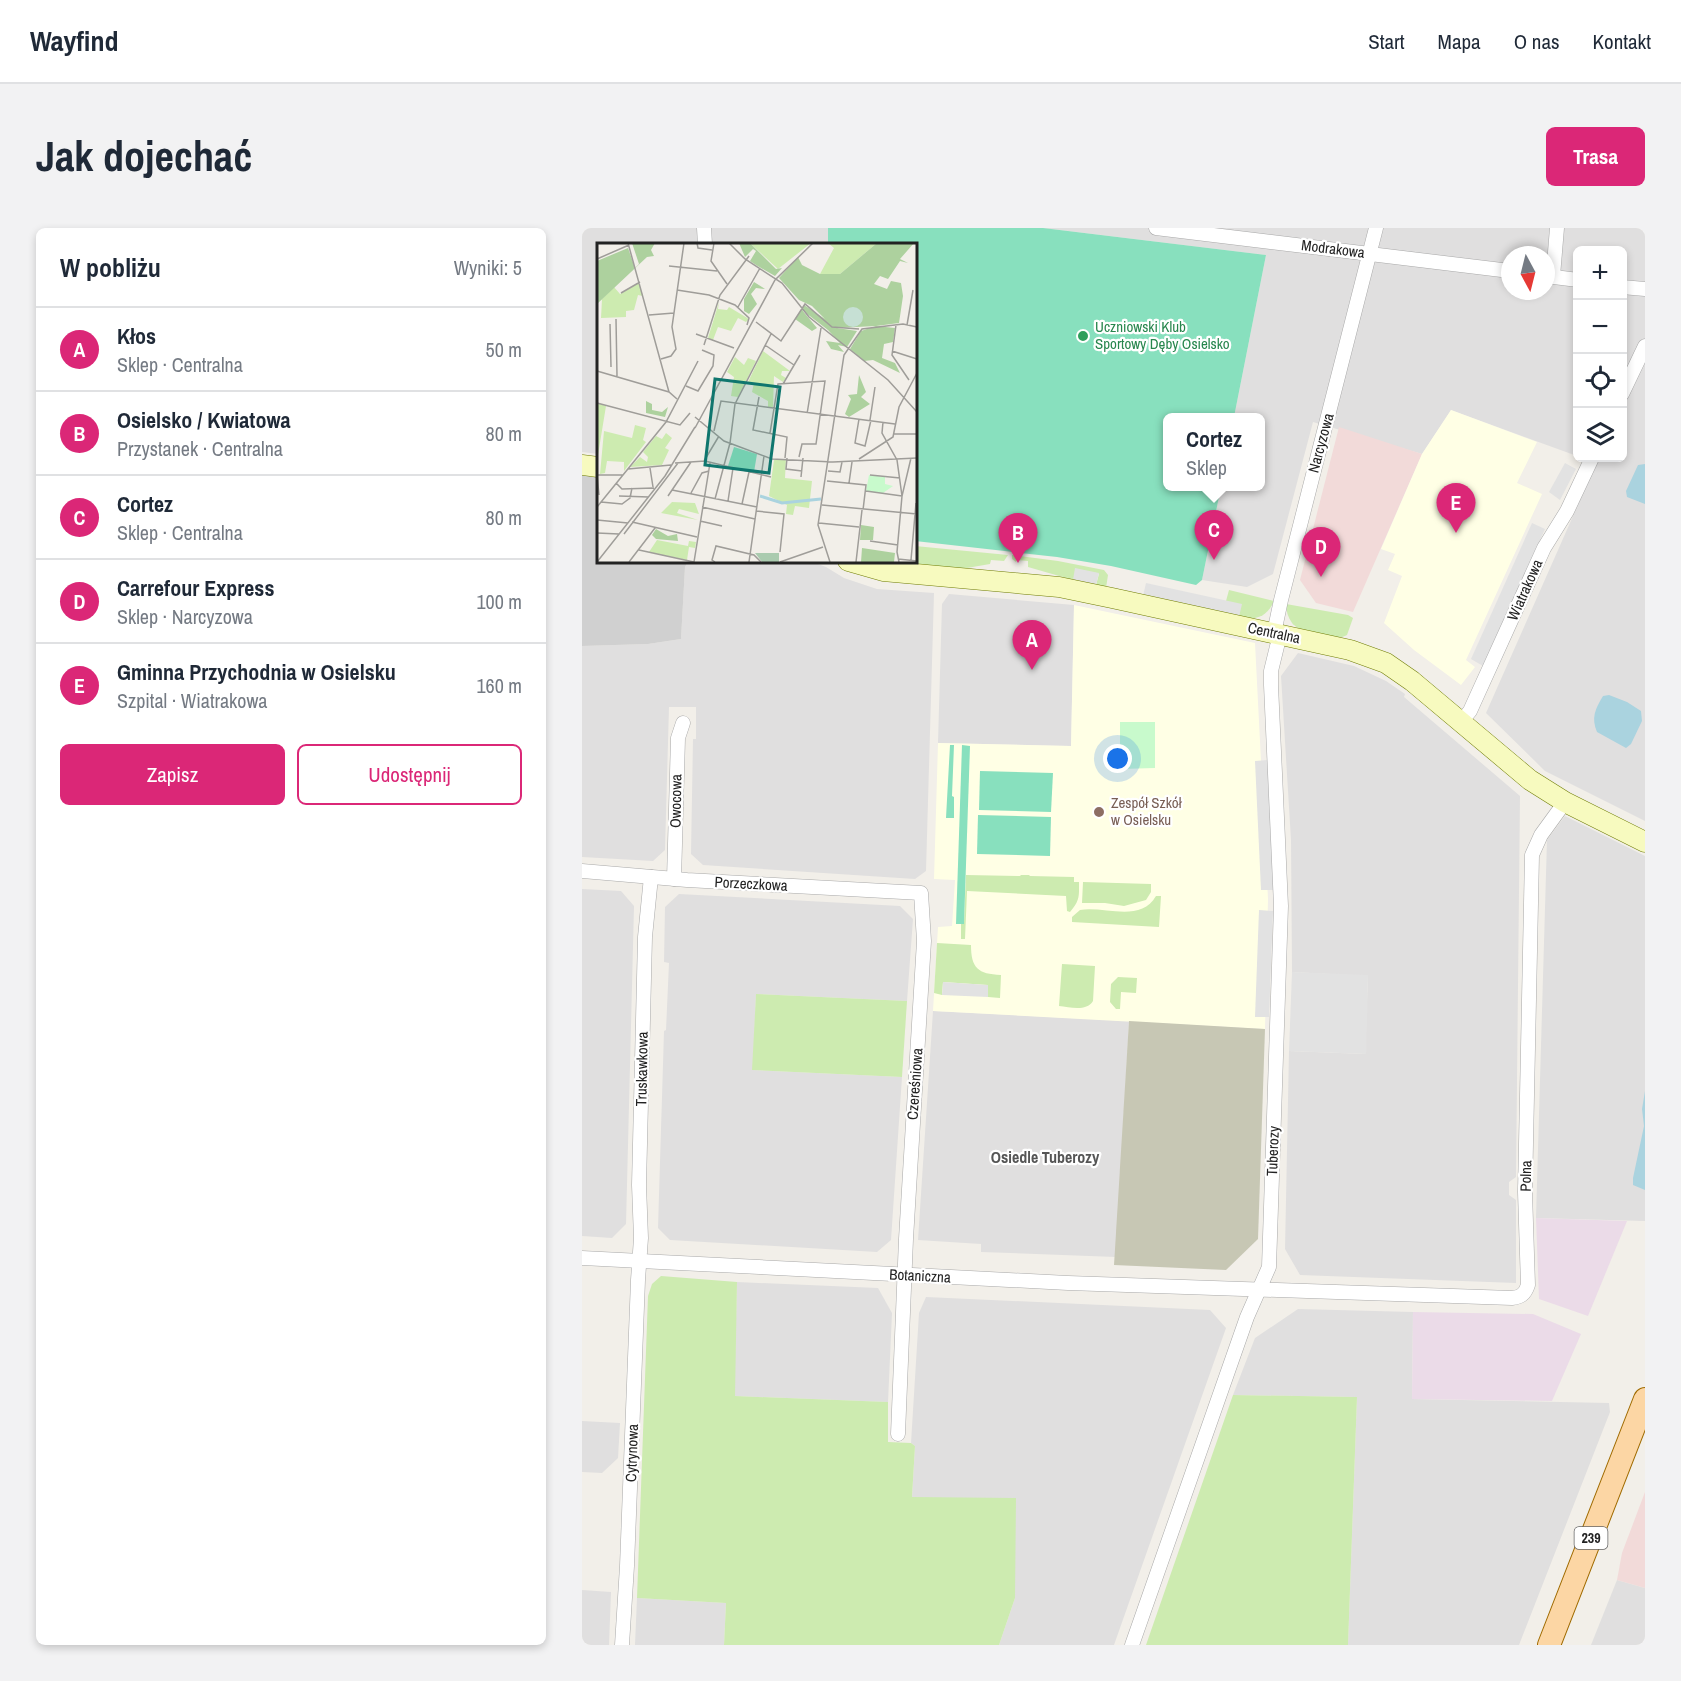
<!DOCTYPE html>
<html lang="pl">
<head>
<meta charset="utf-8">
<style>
  :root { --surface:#fff; --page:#f2f2f3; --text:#1f2937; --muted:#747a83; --line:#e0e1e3; --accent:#db2777 }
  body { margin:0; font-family:"Archivo Narrow",sans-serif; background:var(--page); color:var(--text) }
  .controls { position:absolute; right:18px; top:18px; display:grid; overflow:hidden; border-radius:9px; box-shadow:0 3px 9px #0003 }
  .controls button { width:54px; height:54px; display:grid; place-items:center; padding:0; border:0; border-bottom:2px solid var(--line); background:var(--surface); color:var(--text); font:30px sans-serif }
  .compass { position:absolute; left:919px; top:18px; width:54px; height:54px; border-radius:50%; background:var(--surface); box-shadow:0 3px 9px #0003; rotate:173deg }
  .you { position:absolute; left:536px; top:531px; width:21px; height:21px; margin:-15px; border:4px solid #fff; border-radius:50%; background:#1a73e8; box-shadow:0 0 0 9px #1a73e833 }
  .badge { display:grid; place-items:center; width:39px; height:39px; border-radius:50%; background:var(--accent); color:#fff; font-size:20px; font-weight:700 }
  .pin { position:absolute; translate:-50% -50px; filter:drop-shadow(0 2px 3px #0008) }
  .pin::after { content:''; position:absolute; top:32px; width:21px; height:18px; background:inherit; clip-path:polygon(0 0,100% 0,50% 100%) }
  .popup { position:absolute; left:581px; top:185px; width:102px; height:78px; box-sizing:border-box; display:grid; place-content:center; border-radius:9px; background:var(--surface); filter:drop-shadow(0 2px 4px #0005); font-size:20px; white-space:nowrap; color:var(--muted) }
  .popup b { font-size:22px; color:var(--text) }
  .popup::after { content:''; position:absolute; left:50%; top:100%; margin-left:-12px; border:12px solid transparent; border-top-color:var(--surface) }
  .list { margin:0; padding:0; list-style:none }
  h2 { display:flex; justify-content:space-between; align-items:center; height:78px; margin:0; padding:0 24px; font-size:26px }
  h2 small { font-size:20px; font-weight:400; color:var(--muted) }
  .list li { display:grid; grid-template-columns:39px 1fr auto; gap:18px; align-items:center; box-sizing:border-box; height:84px; padding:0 24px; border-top:2px solid var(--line) }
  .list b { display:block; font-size:22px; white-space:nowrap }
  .list p { margin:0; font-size:20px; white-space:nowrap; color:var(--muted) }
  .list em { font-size:20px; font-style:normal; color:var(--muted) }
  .actions { display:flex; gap:12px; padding:18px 24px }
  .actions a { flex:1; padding:14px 0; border:2px solid var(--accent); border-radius:9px; text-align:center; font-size:21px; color:var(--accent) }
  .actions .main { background:var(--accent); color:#fff }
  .icon { flex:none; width:33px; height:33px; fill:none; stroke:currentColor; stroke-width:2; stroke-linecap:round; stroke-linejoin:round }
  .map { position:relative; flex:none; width:1063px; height:1417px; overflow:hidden; border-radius:9px }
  header { display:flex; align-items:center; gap:36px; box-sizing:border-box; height:84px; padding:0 30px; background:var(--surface); border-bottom:2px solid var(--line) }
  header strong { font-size:28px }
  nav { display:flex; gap:33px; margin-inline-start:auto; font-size:21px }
  .intro { display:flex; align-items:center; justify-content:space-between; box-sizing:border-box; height:144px; padding:0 36px }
  h1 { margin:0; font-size:42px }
  .button { padding:15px 27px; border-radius:9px; background:var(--accent); color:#fff; font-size:21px; font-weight:700 }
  main { display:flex; gap:36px; padding:0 36px }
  aside { flex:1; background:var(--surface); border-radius:9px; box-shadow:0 3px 9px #0003 }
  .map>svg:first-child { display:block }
  .residential { fill:#e0dfdf; fill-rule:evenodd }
  .commercial { fill:#f2dad9 }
  .industrial { fill:#ebdbe8 }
  .education { fill:#ffffe5 }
  .religious { fill:#d0d0d0 }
  .construction { fill:#c7c7b4 }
  .grass { fill:#cdebb0 }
  .park { fill:#c8facc }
  .pitch { fill:#88e0be }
  .parking { fill:#e2e2e2 }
  .water { fill:#aad3df }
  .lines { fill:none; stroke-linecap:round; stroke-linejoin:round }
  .street-casing { stroke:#a9a9a9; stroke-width:15 }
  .secondary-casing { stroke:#707d05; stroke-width:21 }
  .primary-casing { stroke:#a06b00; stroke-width:24 }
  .street { stroke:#fff; stroke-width:14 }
  .secondary { stroke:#f7fabf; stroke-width:20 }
  .primary { stroke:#fcd6a4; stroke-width:22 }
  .leisure-dot { fill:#2e9e5b; stroke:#fff; stroke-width:2 }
  .education-dot { fill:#8d6e63; stroke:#fff; stroke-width:2 }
  .labels { text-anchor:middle; stroke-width:4.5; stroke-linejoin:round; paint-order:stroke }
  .shield { fill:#fff; stroke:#646464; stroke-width:1.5 }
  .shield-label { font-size:14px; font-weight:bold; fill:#222 }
  .street-label { font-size:15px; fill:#222; stroke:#fff }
  .leisure-label { font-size:15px; fill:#27864d; stroke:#fff; text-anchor:start }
  .education-label { font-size:15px; fill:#785e54; stroke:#fff; text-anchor:start }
  .neighbourhood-label { font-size:16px; font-weight:bold; fill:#555; stroke:#fff }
  .inset-river { fill:none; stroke:#aad3df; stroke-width:3 }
  .inset-road { fill:none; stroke:#9f9d99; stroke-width:1.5 }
  .view { fill:#0f766e; fill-opacity:0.15; stroke:#0f766e; stroke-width:3 }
  .inset-edge { fill:none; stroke:#222; stroke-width:3 }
</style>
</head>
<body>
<header>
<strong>Wayfind</strong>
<nav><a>Start</a><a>Mapa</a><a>O nas</a><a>Kontakt</a></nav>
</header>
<div class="intro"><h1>Jak dojechać</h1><a class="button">Trasa</a></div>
<main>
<aside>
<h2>W pobliżu<small>Wyniki: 5</small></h2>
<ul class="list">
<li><span class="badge">A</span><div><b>Kłos</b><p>Sklep · Centralna</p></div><em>50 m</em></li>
<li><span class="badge">B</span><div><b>Osielsko / Kwiatowa</b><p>Przystanek · Centralna</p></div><em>80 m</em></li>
<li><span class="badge">C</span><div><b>Cortez</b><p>Sklep · Centralna</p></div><em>80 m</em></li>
<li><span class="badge">D</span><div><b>Carrefour Express</b><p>Sklep · Narcyzowa</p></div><em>100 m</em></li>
<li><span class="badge">E</span><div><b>Gminna Przychodnia w Osielsku</b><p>Szpital · Wiatrakowa</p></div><em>160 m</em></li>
</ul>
<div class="actions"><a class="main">Zapisz</a><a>Udostępnij</a></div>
</aside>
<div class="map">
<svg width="1063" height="1417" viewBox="0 0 1063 1417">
  <rect width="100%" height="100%" fill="#f2efe9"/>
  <g class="residential">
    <polygon points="0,0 246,0 246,16 16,16 16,226 0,224"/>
    <path d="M461,0H1063V593L963,543L904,485L1014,236L999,230H1040V22H996L995,228L869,182L840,226L731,194L691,346L665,359L620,352L639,259L678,258V190L652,189L684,27ZM928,27H964V63H928Z"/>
    <polygon points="106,333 228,333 244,339 262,350 295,361 352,365 344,643 333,651 121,637 109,626 111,511 114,511 114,479 87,479 83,622 71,633 0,629 0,418 66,416 99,411 103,339"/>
    <polygon points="367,366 492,377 489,518 356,515 360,376"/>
    <polygon points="716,425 772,438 804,453 823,466 822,469 938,568 934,949 927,954 927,967 934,972 934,1055 718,1047 703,1021 707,823 783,826 786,748 710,744 709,612 699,448"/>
    <polygon points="983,588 1063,628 1063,993 954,990 965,612"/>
    <polygon points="0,661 39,663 52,678 44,996 30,1010 0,1008"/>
    <polygon points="97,666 318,678 331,691 325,773 174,766 171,842 320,849 309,1012 295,1024 88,1012 76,1000 82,803 84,802 87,735 82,734 83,679"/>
    <polygon points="351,783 547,793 534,1029 399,1024 399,1016 336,1012"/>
    <polygon points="155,1054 296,1060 310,1085 306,1174 152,1168"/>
    <polygon points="344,1069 628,1082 644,1100 532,1417 417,1417 433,1370 330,1270 333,1218 329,1215 337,1085"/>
    <polygon points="716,1081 831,1084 830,1171 1027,1175 1028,1184 937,1417 766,1417 775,1169 651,1167 673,1110"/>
    <polygon points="0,1193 38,1195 36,1230 20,1245 0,1244"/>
    <polygon points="1035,1352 1063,1360 1063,1417 1009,1417"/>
    <polygon points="0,1362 29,1364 27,1417 0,1417"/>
    <polygon points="55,1370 144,1375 142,1417 53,1417"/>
  </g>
  <g class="commercial">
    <polygon points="757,199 840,226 771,384 734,375 718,352"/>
    <polygon points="1063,1264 1063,1360 1035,1352 1040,1325"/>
  </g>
  <g class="industrial">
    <polygon points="954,990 1045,993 1006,1088 957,1071"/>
    <polygon points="831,1084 951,1086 999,1106 970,1173 830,1171"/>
  </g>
  <g class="education">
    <polygon points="869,182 955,214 935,255 960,266 884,432 893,439 879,457 832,422 802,395 820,348 806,342 813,326 799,321 840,226"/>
    <polygon points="492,377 673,415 686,671 683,801 351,783 356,699 370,698 373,652 352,651 356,515 489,518"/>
  </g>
  <polygon class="religious" points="0,245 16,248 16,333 106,333 103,339 99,411 66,416 0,418"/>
  <polygon class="construction" points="547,793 683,801 676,1011 644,1042 532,1037"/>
  <g class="grass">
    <polygon points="333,318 426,327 422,333 409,332 408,336 379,341 297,333 333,333"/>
    <polygon points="430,327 476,333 522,342 526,347 524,360 514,357 517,346 491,352 446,339 446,333 435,332 434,334 430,331"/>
    <path d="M647,362L692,373C685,389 674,393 657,389L644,373Z"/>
    <path d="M704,376L766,387L771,390L765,407C755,414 718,405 710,395C706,389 704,383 704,376Z"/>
    <path d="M384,647L438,648L439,647H447L448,648L492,649V654H497C497,669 498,672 488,684L485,683L484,668L385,663L383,711H379V696H382Z"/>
    <polygon points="501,654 569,656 569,664 564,672 542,678 523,675 500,675"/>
    <path d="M574,668H579L577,699L490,694V689L498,682C523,678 559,695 574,668Z"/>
    <path d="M355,715L389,717C389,740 396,746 419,747L418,770L406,769V757L361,754L360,767L352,765Z"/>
    <path d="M480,736L513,738L511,773C504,784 488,779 477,778Z"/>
    <polygon points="536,749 555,750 554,765 539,764 538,781 534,781 528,774 529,756"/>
    <polygon points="174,766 325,773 320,849 170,842"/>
    <polygon points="79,1048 155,1054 153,1168 306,1174 306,1214 329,1215 333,1218 330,1269 434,1270 433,1370 417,1417 142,1417 144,1375 55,1370 66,1068 70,1056"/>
    <polygon points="651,1167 775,1169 766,1417 564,1417"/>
  </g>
  <polygon class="park" points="538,494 573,494 573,540 538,541"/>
  <g class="pitch">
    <polygon points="246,0 461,0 684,27 652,189 586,190 586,258 639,259 620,352 614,357 529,338 475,329 333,313 333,16 246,16"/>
    <polygon points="368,517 372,517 370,568 372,569 372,590 364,590"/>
    <polygon points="380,517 388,518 382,696 374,696"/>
    <polygon points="398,543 471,545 469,584 397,582"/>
    <polygon points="396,587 469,589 468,628 395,626"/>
  </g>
  <g class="parking">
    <polygon points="983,235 994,241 978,272 967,264"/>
    <polygon points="950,295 963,301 901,438 889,431"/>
    <polygon points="493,340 517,345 514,357 491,352"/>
    <polygon points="564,355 660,376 657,389 561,368"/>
    <polygon points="686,532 692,662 679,662 673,533"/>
    <polygon points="677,682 691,683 687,789 673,789"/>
    <polygon points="710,744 786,747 784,826 707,823"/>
    <polygon points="361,754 406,757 406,769 360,767"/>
  </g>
  <g class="water">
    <polygon points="1063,236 1063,276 1045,269 1044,263 1056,237"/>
    <path d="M1027,467L1045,474L1059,483L1060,493L1049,516L1044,520L1015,504C1009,490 1013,481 1021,468Z"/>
    <polygon points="1063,863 1063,962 1051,957 1051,950 1062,898 1060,881"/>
  </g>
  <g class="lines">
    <defs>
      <g id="street">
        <polyline points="122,0 123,16"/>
        <polyline points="574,0 928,43"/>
        <polyline points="964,48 996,52"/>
        <polyline points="971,48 975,0"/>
        <polyline points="1040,59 1063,61"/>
        <polyline points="1040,166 1063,118"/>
        <polyline points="692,405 699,372 794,0"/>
        <polyline points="878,495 888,483 962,320 985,283 1010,230"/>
        <polyline points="0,643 105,652 339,665 342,713 324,1011 316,1206"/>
        <polyline points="92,651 96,510 101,495"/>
        <path d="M0,1030L486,1055L930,1070C939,1069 943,1066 946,1057L943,964L950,627L959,607L983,574"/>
        <polyline points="40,1417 45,1338 56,1052 59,1010 57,957 63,709 69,649"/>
        <polyline points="550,1417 665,1089 687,1039 699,678 689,457 689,443 698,406"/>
      </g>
      <g id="secondary">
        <polyline points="0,237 16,239"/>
        <polyline points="266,333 301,343 477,359 530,370 768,422 804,435 830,453 948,552 983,574 1063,614"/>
      </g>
      <polyline id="primary" points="967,1417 1063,1171"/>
    </defs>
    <use href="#street" class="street-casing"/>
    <use href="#secondary" class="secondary-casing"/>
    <use href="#primary" class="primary-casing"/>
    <use href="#street" class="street"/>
    <use href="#secondary" class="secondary"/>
    <use href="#primary" class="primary"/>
  </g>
  <circle class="leisure-dot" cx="501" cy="108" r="6"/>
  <circle class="education-dot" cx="517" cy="584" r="6"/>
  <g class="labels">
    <rect class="shield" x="992.5" y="1299" width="33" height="22" rx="4.5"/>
    <g class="shield-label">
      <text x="1009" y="1315">239</text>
    </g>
    <g class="street-label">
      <text transform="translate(751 21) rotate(7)" y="5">Modrakowa</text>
      <text transform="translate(739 215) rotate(-75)" y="5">Narcyzowa</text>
      <text transform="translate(943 362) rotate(-66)" y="5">Wiatrakowa</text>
      <text transform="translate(692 405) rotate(12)" y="5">Centralna</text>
      <text transform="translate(94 573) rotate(-89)" y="5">Owocowa</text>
      <text transform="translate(169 656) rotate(3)" y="5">Porzeczkowa</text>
      <text transform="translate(60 841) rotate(-89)" y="5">Truskawkowa</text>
      <text transform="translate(333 856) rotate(-86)" y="5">Czereśniowa</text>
      <text transform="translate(691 923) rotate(-88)" y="5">Tuberozy</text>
      <text transform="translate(944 948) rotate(-89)" y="5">Polna</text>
      <text transform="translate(338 1048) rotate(3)" y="5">Botaniczna</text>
      <text transform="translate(50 1225) rotate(-88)" y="5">Cytrynowa</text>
    </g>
    <g class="leisure-label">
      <text x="513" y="104">Uczniowski Klub<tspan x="513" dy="17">Sportowy Dęby Osielsko</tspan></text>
    </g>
    <g class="education-label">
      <text x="529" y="580">Zespół Szkół<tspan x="529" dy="17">w Osielsku</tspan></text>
    </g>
    <g class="neighbourhood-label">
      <text x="463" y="935">Osiedle Tuberozy</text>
    </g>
  </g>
  <g transform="translate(15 15)">
    <rect width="320" height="320" fill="#f2efe9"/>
    <path d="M153,0H214L181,26ZM231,0H280L243,31L230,32L223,31L237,5ZM42,40L46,53L41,52L37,67L29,68V74L4,75L5,56L17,44L23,51ZM122,59L121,66L130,67L132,64L152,76L149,79L141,75L134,88L121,84L116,97L111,95ZM166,108L193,128H185L184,132L189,135L186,139L177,133L176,164L171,165V158L155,149L157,140L151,139ZM138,114L147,122L151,115L159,118L141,154L134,153L137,134L130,129ZM0,160L9,163L1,212H0ZM38,182L49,185L46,197L49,199L27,228V219L10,218L8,230L3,231L7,188L35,195ZM69,190L75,195L68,205L72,207L65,222L33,224L43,214L50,219L51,214L46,209L59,193L65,196ZM189,216L188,235L215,238L212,265L198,263L196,272L189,271L190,262L172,253L177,217ZM75,259L98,260L102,271L82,266L80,270L101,277L64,270ZM60,297L91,303L92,298L99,299L98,305L92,304L90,317L52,309Z" fill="#cdebb0"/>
    <path d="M35,0H58L54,7L57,13L50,14L0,61V18L31,5L38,25L42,21ZM142,0H153L179,26L185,25L178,33L159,22L153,18L159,8L156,6L148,14ZM280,0H317L303,16L311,20L303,18L291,36L283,33L277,41L290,46L294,38L304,40L306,53L302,80L279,83L298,85L296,99L287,101L285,115L298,120L303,130L276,117L267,118L253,106L264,88L279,83L240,85L260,88L250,104L241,102L247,109L234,106L229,98L243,100L231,87L205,67L220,85L215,88L198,76L207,62L228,76L215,63L202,57L182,35L201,14L205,22L223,31H243ZM157,39L168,46L159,45L154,51L160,61L152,71L147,68V56ZM262,132L269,149L264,154L273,161L252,174L248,171L254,156L251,152L260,151ZM49,158L55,161V167L65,169L71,164L68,174L49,170ZM264,282L277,284L276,297H263ZM59,286L71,293L80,291L81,298L59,296L55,292ZM265,305L298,310L297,319H264Z" fill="#add19e"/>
    <path d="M246 74a10 10 0 1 1 20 0a10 10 0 1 1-20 0Z" fill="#c6e0d4"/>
    <path d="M158,310H182V319H165Z" fill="#aacbaf"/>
    <path d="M272,232L288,234V241L296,243L286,250L269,248Z" fill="#c8facc"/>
    <path d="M137,204L160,211L157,229L131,223Z" fill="#88e0be"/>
    <path class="inset-river" d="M163,253L185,260L224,256"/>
    <path class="inset-road" d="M31,0L72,149M100,0L101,5L115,7M117,0L114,18L130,41M132,0L148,16L185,40L212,74L291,137L320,169M0,16L32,2M72,23L120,28M80,47L112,52L138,62L152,75L150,82M24,50L43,39M141,64L163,25M52,72L77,70M19,76L20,133M159,79L184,98L208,61L235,84L262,86M13,81L14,124M299,82L295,112L312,137M310,82L316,47M99,91L137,105M107,102L123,52L152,13M168,102L197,122M295,108L320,116M64,116L74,113L79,106L75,84L87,0M0,128L72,149L80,156M186,141L203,112M89,143L101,148L116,123L117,112L105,107M162,154L156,187L190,194L188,215M0,160L83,182L93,170M210,171L224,85M98,174L127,198L175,216L236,219L320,215M262,176L258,200L268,203L274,177M273,177L278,144M286,179L285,190L300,217L305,253M98,185L178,37L216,0M117,188L124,158L298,181M173,190L181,141L228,138L219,201H205L202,214M297,191H320M133,200L138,161L174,91M190,215L189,226L205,228M262,216L296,194L302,164L320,130M107,218L122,193M78,220L108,218L174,234M53,225L56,244M31,226L74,222M231,228L243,229L245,219M0,232H26M0,232L2,252M273,232L303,235M204,234L206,215M230,238L269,242L266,267M19,240L25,246L57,245M252,240L255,219M75,247L160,264M269,248L305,253M94,250L105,230L112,228M22,253L52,254M71,253L94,219M118,256L133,200M131,258L136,225M4,259L25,261L33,255L35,245M145,261L152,229M225,262L320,271M0,264L69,179L101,118M105,264L158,276M159,268L187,271L183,309M0,277L31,280M103,278L125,283M35,279L100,294M222,280L262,284M0,290L22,291M27,291L81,220M273,298L301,302M42,307L97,319M301,316L320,318M314,317L319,260M0,319L68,233L98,184M32,319L58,285M97,319L113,220M118,319L115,317L119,303L157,312L164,319M152,319L167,213M183,319L226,304M233,319L221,282L247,112L265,86L306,81L320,84M259,319L265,267M302,319L300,309L305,253L314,215"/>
    <path class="view" d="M118,136L183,144L172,230L108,222Z"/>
    <rect width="320" height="320" class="inset-edge"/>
  </g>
</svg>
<div class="controls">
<button>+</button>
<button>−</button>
<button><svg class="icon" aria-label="locate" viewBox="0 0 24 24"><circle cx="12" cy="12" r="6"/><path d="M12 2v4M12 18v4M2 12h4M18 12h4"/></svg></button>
<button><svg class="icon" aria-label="layers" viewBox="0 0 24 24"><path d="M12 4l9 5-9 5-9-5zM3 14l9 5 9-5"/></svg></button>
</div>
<svg class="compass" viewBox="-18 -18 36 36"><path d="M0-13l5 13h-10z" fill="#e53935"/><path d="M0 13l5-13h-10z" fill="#747a83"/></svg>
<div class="you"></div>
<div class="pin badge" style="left:450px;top:442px">A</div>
<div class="pin badge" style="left:436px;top:335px">B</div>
<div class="pin badge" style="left:632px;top:332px">C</div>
<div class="popup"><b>Cortez</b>Sklep</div>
<div class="pin badge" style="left:739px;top:349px">D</div>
<div class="pin badge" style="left:874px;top:305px">E</div>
</div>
</main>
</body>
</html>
